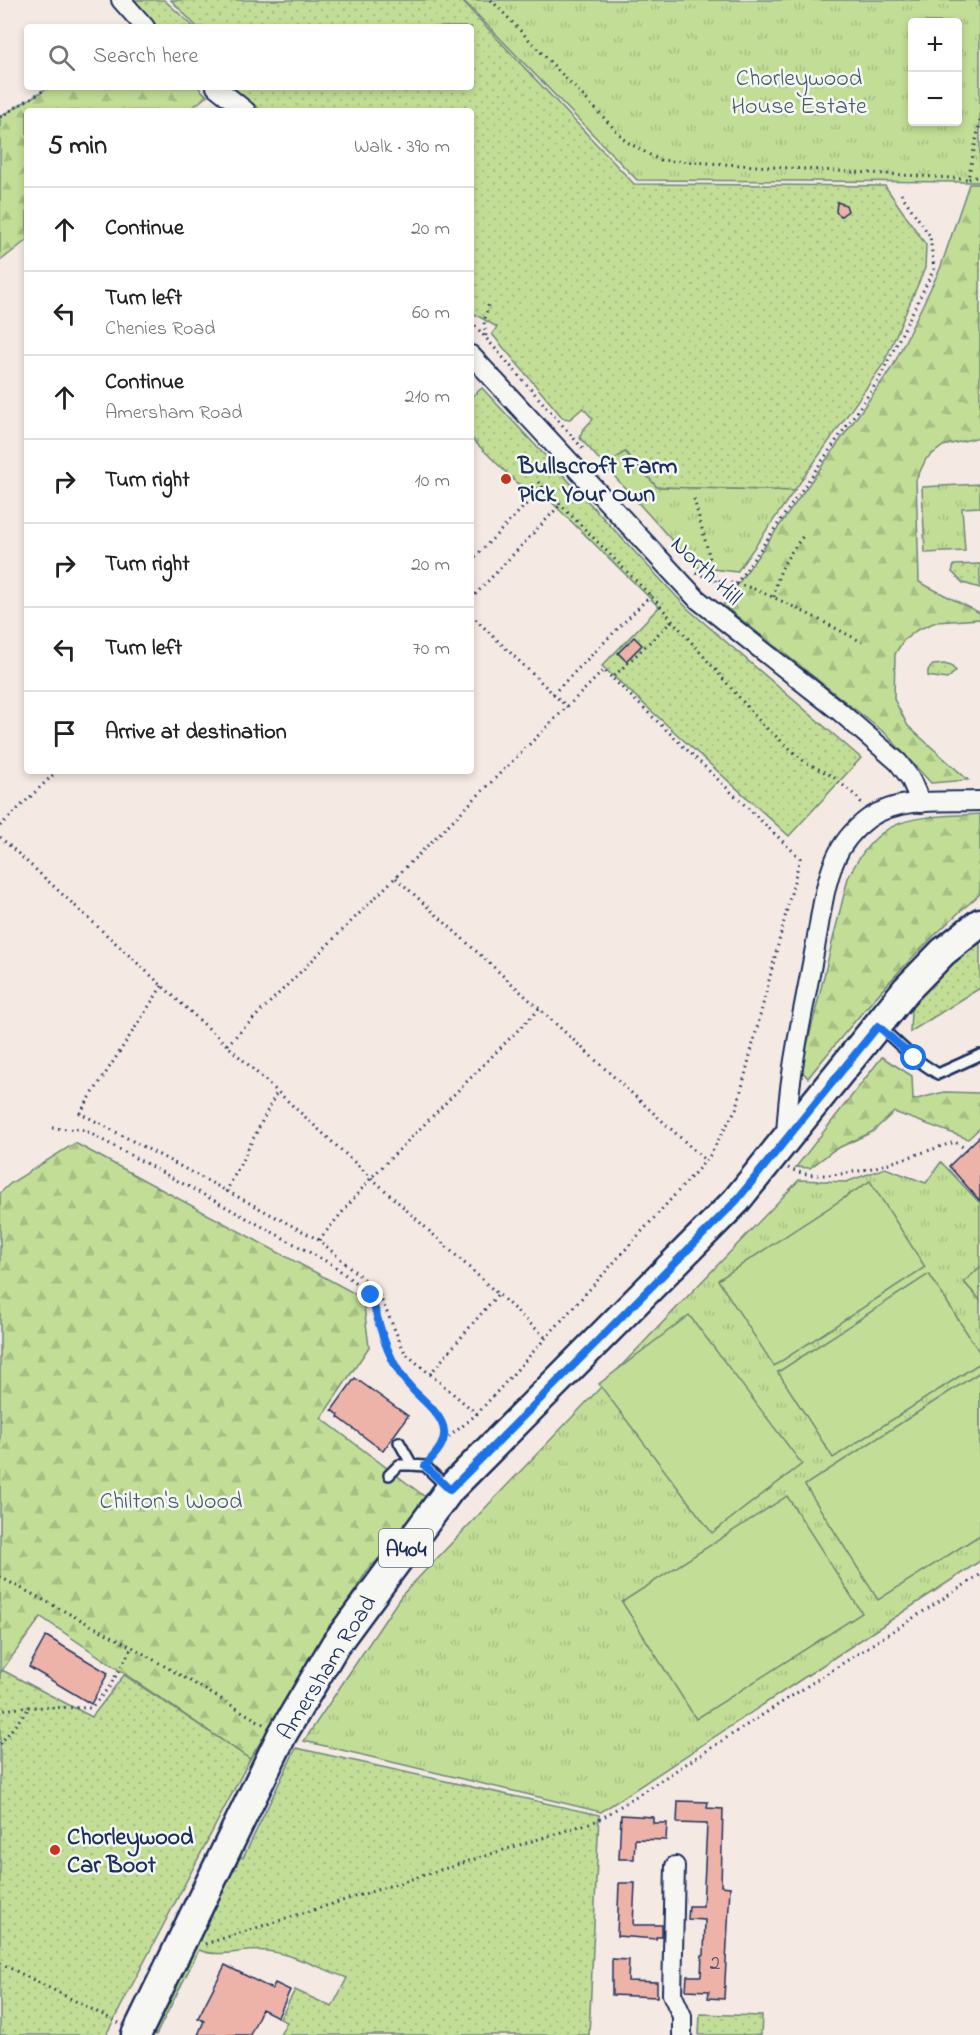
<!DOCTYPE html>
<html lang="en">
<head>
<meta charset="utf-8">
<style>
  :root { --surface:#fff; --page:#f6f6f6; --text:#222; --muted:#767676; --line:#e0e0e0 }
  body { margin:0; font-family:"Indie Flower",sans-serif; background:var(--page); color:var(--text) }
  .controls { position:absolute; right:18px; top:18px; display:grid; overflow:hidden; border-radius:6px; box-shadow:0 3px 9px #0003 }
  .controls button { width:54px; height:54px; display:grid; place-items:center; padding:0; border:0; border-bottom:2px solid var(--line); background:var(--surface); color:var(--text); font:30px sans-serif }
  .stop { position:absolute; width:18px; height:18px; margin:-14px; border:4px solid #1a73e8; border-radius:50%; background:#fff }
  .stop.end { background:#1a73e8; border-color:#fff; box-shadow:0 2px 6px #0008 }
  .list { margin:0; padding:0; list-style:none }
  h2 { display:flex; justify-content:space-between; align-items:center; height:78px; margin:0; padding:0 24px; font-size:26px }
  h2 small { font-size:20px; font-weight:400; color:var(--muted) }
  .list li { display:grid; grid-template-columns:39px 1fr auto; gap:18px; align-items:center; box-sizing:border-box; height:84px; padding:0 24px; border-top:2px solid var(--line) }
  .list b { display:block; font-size:22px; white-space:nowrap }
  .list p { margin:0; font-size:20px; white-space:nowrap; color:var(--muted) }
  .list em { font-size:20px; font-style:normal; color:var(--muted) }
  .icon { flex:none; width:33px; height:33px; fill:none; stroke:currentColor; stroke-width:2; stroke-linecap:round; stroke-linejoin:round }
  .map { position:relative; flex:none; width:980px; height:2035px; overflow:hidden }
  .search { position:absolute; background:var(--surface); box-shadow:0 3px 9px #0003; left:24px; top:24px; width:450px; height:66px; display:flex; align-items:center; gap:15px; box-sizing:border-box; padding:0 21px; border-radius:6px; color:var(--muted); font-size:22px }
  .panel { position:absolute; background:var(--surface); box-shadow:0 3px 9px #0003; left:24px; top:108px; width:450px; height:666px; border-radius:6px }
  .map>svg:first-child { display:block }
  .grass { fill:url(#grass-dots); stroke:#6e867a; stroke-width:1.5 }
  .forest { fill:url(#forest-firs); stroke:#6e867a; stroke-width:1.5 }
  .park { fill:url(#park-tufts); stroke:#6e867a; stroke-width:1.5; fill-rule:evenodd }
  .pitch { fill:#c2de96; stroke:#6e867a; stroke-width:1.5 }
  .building { fill:#edb3a8; stroke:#1b2f5e; stroke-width:1.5 }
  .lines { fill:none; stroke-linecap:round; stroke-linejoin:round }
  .lane-casing { stroke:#1b2f5e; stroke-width:14 }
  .street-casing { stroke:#1b2f5e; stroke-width:22 }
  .primary-casing { stroke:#1b2f5e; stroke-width:33 }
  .path { stroke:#1b2f5e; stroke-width:3; stroke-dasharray:1.5 4.5; stroke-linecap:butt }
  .lane { stroke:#f6f6f2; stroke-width:9 }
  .street { stroke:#f6f6f2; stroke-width:18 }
  .primary { stroke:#f6f6f2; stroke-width:28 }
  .route { stroke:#1a73e8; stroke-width:8 }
  .poi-dot { fill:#c8321e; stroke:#f6f6f2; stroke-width:2 }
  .labels { text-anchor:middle; stroke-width:5; stroke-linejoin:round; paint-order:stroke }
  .number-label { font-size:21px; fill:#505070 }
  .shield { fill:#f6f6f2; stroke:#5d6b8a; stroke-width:1.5 }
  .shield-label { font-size:22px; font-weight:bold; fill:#1b2f5e }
  .park-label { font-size:24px; fill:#455b6c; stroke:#f6f6f2 }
  .poi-label { font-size:24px; font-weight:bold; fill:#1b2f5e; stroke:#f6f6f2; text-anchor:start }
  .street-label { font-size:24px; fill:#1b2f5e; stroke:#f6f6f2 }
</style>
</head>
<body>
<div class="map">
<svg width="980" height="2035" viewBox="0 0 980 2035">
  <defs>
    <pattern id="grass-dots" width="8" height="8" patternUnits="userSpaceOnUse" patternTransform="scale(1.5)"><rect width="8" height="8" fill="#c2de96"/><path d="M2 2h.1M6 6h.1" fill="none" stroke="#a6bf84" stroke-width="1.8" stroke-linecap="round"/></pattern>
    <pattern id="forest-firs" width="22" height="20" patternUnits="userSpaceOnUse" patternTransform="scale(1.5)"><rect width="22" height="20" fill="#c2de96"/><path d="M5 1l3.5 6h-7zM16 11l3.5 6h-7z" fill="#a6bf84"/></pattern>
    <pattern id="park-tufts" width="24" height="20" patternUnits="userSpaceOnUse" patternTransform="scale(1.5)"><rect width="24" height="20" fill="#c2de96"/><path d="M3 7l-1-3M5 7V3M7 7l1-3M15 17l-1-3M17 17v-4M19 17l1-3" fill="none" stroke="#a6bf84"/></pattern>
  </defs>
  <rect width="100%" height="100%" fill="#f4e9e3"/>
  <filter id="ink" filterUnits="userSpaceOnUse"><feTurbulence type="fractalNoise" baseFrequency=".0167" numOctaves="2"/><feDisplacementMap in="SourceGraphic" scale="12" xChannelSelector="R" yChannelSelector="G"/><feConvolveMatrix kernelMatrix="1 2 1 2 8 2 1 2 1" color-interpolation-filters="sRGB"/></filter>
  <g filter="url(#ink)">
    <g class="grass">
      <polygon points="134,0 164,0 194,27 158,27"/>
      <polygon points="171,0 461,0 634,184 885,186 926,245 925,268 884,363 794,491 657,487 625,452 605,466 580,438 582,431 593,419 583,408 570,419 563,418 492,334 497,327 471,312 471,111 262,111 232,87 471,87 471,27 197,27"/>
      <polygon points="482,388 688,609 861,758 789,836 602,666 659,607 535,486 527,493 471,438 471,397"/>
      <polygon points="980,564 980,588 963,583 952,572 954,565"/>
      <polygon points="944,664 951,666 956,671 947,679 928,676 928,670 933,665"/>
      <polygon points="980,938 980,988 910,1032 911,1011 916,998"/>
      <polygon points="2,1670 92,1717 124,1675 250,1759 106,2035 0,2035 0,1673"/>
      <path d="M296,1748L599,1815L589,2035H280L287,2022L280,2019L295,1990L332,2007L347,1978C322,1969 293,1954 267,1951C245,1948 219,1959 199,1950L156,2035H146L234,1853L243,1858Z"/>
      <polygon points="700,2014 762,2016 761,2035 699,2035"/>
    </g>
    <g class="forest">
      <polygon points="49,87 198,87 207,96 188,111 27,111 27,240 0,261 0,117"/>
      <polygon points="969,184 980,184 980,437 943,446 926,459 916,480 919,582 980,613 980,619 936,622 917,630 903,641 895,654 894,699 908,726 968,780 931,783 886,734 723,605 893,366 940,269"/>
      <path d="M980,814V894C915,949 861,1012 808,1078L801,1070L848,878C880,812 914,818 980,814Z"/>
      <polygon points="882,1057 912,1076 913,1100 944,1092 980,1093 980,1128 968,1139 894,1112 872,1132 834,1150 810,1168 796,1167"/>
      <polygon points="75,1143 363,1298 369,1347 321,1418 432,1502 367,1571 250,1759 41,1617 0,1673 0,1193 11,1183"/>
    </g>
    <g class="park">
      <path d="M463,0H980V182L637,180ZM958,22V122H912V22Z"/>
      <polygon points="625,452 657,487 794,491 737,572 696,567 605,466"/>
      <polygon points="980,484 980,507 962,508 965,551 925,553 922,487"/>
      <polygon points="941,1162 980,1203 980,1267 964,1282 980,1300 980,1561 601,1812 304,1741 401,1596 799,1180 846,1182 885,1168 926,1183"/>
    </g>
    <g class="pitch">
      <polygon points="870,1181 925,1267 774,1366 718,1280"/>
      <polygon points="980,1267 980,1300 964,1282"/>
      <polygon points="929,1274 980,1353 980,1363 833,1458 778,1372"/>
      <polygon points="689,1315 802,1464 712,1533 599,1384"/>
      <polygon points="980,1372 980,1535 878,1600 805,1485"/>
      <polygon points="787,1496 862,1613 696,1719 622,1602"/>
    </g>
    <g class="building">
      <polygon points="837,202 846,205 848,211 841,216 836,212"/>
      <polygon points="634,637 642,645 626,661 618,653"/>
      <polygon points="980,1136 980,1201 949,1166"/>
      <polygon points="355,1378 408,1416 383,1451 338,1417 339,1415 332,1410"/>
      <polygon points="46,1636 108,1673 91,1704 29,1667"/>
      <polygon points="678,1801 708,1802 707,1808 723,1809 721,1886 730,1887 724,1999 708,1998 709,1991 686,1990 687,1976 701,1976 702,1955 704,1955 705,1920 688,1919 689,1906 703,1906 707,1824 677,1823"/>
      <polygon points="621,1815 653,1817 653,1823 667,1823 666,1840 635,1839 634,1859 619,1859"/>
      <polygon points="619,1883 635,1883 633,1925 662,1925 662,1937 656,1937 656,1939 617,1936"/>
      <polygon points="612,1959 629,1960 628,1981 657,1982 657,1997 612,1995"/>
      <polygon points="225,1965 272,1989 275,1983 290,1990 278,2017 262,2009 250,2035 198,2035 204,2021 198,2018"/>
    </g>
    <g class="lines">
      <defs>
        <g id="lane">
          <polyline points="880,1027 914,1058 938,1074 980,1055"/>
          <polyline points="399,1442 412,1465 425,1466 448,1488"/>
          <polyline points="389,1475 399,1465 412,1465"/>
        </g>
        <g id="street">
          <polyline points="121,0 145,27"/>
          <polyline points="216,87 246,111"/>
          <polyline points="471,355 697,599 839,711 898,762 910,778 921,803"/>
          <path d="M786,1138C788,1075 803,1014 814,953C820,923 823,888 835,860C842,843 854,829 869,818C899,797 945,802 980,801"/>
          <polyline points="675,1866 672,1994 682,2016 682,2035"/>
        </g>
        <polyline id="primary" points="136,2035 282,1735 335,1645 450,1489 736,1201 906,990 943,952 980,923"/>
      </defs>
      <use href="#lane" class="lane-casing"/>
      <use href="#street" class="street-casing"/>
      <use href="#primary" class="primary-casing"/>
      <g class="path">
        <polyline points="491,0 627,142 659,160 968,179"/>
        <polyline points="0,117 49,87"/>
        <polyline points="980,121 968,179 980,176"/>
        <polyline points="471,321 585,451"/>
        <polyline points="486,336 484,322 489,303"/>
        <polyline points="538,482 654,599 763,725 805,762 832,776 856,796 863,805"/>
        <polyline points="694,499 716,581"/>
        <polyline points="471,561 543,487"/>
        <path d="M696,573C715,582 735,582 754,589C791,604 827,624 862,642"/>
        <polyline points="736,584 878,381 934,269 930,236 901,194"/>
        <path d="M774,597C777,571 788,555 804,535"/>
        <polyline points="471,599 561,504"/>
        <polyline points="471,615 567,707"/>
        <polyline points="553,694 651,595"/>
        <polyline points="0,826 57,771"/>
        <polyline points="0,837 547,1339"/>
        <polyline points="396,878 706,1161"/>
        <polyline points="162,986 80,1113 319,1240 378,1292 405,1353 477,1414"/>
        <polyline points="227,1045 604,670 612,678 673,620"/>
        <polyline points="52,1128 84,1130 333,1265 371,1295 385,1348 405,1381 437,1415 445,1428 444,1441 432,1458"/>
        <path d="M788,1168C831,1190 911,1155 955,1142L966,1149"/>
        <polyline points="226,1192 277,1092"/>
        <polyline points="319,1240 371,1178 539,1009"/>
        <polyline points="430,1374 498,1294"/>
        <polyline points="444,1441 477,1414 709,1157 737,1107 800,858 612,678"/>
        <polyline points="0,1577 132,1647 265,1725"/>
        <polyline points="0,1713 2,1710 29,1707 91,1708 110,1686 132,1647"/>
        <polyline points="0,1744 29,1708"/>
        <polyline points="205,1944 599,1820 980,1575"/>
        <polyline points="0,1963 119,2023"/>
      </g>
      <use href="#lane" class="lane"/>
      <use href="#street" class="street"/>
      <use href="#primary" class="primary"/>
    </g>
  </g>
  <g class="lines" filter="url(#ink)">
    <path class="route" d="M371,1295C381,1331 388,1364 414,1391C424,1401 443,1416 444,1431C446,1445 433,1456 425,1466L450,1490L736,1201L878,1026L914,1058"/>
  </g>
  <g class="poi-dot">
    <circle cx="506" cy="479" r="6"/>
    <circle cx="55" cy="1850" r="6"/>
  </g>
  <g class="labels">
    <g class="number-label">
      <text x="715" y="1969">2</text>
    </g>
    <rect class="shield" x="379" y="1529" width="54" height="38" rx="4.5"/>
    <g class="shield-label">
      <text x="406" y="1556">A404</text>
    </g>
    <g class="park-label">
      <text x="799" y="85">Chorleywood<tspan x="799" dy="28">House Estate</tspan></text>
      <text x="171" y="1508">Chilton's Wood</text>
    </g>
    <g class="poi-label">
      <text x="518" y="473">Bullscroft Farm<tspan x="518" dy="28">Pick Your Own</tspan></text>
      <text x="67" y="1844">Chorleywood<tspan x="67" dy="28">Car Boot</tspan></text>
    </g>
    <g class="street-label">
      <text transform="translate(707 570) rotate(44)" y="8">North Hill</text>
      <text transform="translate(326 1667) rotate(-58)" y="8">Amersham Road</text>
    </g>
  </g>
</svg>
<div class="controls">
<button>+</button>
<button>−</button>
</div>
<div class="stop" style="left:914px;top:1058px"></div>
<div class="stop end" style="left:371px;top:1295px"></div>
<div class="search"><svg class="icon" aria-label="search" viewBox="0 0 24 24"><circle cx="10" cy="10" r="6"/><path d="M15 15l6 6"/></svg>Search here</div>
<section class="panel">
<h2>5 min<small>Walk · 390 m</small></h2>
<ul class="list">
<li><svg class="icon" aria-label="ahead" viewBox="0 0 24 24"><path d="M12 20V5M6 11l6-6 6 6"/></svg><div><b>Continue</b></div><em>20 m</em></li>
<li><svg class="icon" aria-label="left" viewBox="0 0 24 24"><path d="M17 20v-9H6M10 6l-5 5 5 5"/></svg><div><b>Turn left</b><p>Chenies Road</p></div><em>60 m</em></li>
<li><svg class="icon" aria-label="ahead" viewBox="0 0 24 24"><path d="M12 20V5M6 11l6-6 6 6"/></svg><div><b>Continue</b><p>Amersham Road</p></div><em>210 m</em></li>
<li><svg class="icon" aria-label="right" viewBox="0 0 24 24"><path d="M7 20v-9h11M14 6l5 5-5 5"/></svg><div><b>Turn right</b></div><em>10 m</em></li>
<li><svg class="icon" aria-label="right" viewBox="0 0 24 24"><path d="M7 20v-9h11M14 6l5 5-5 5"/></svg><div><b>Turn right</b></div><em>20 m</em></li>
<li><svg class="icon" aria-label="left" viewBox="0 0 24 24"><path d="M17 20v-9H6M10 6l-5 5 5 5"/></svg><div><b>Turn left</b></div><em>70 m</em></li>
<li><svg class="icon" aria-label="arrive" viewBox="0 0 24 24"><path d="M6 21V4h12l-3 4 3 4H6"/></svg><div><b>Arrive at destination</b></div></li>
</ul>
</section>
</div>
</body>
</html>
